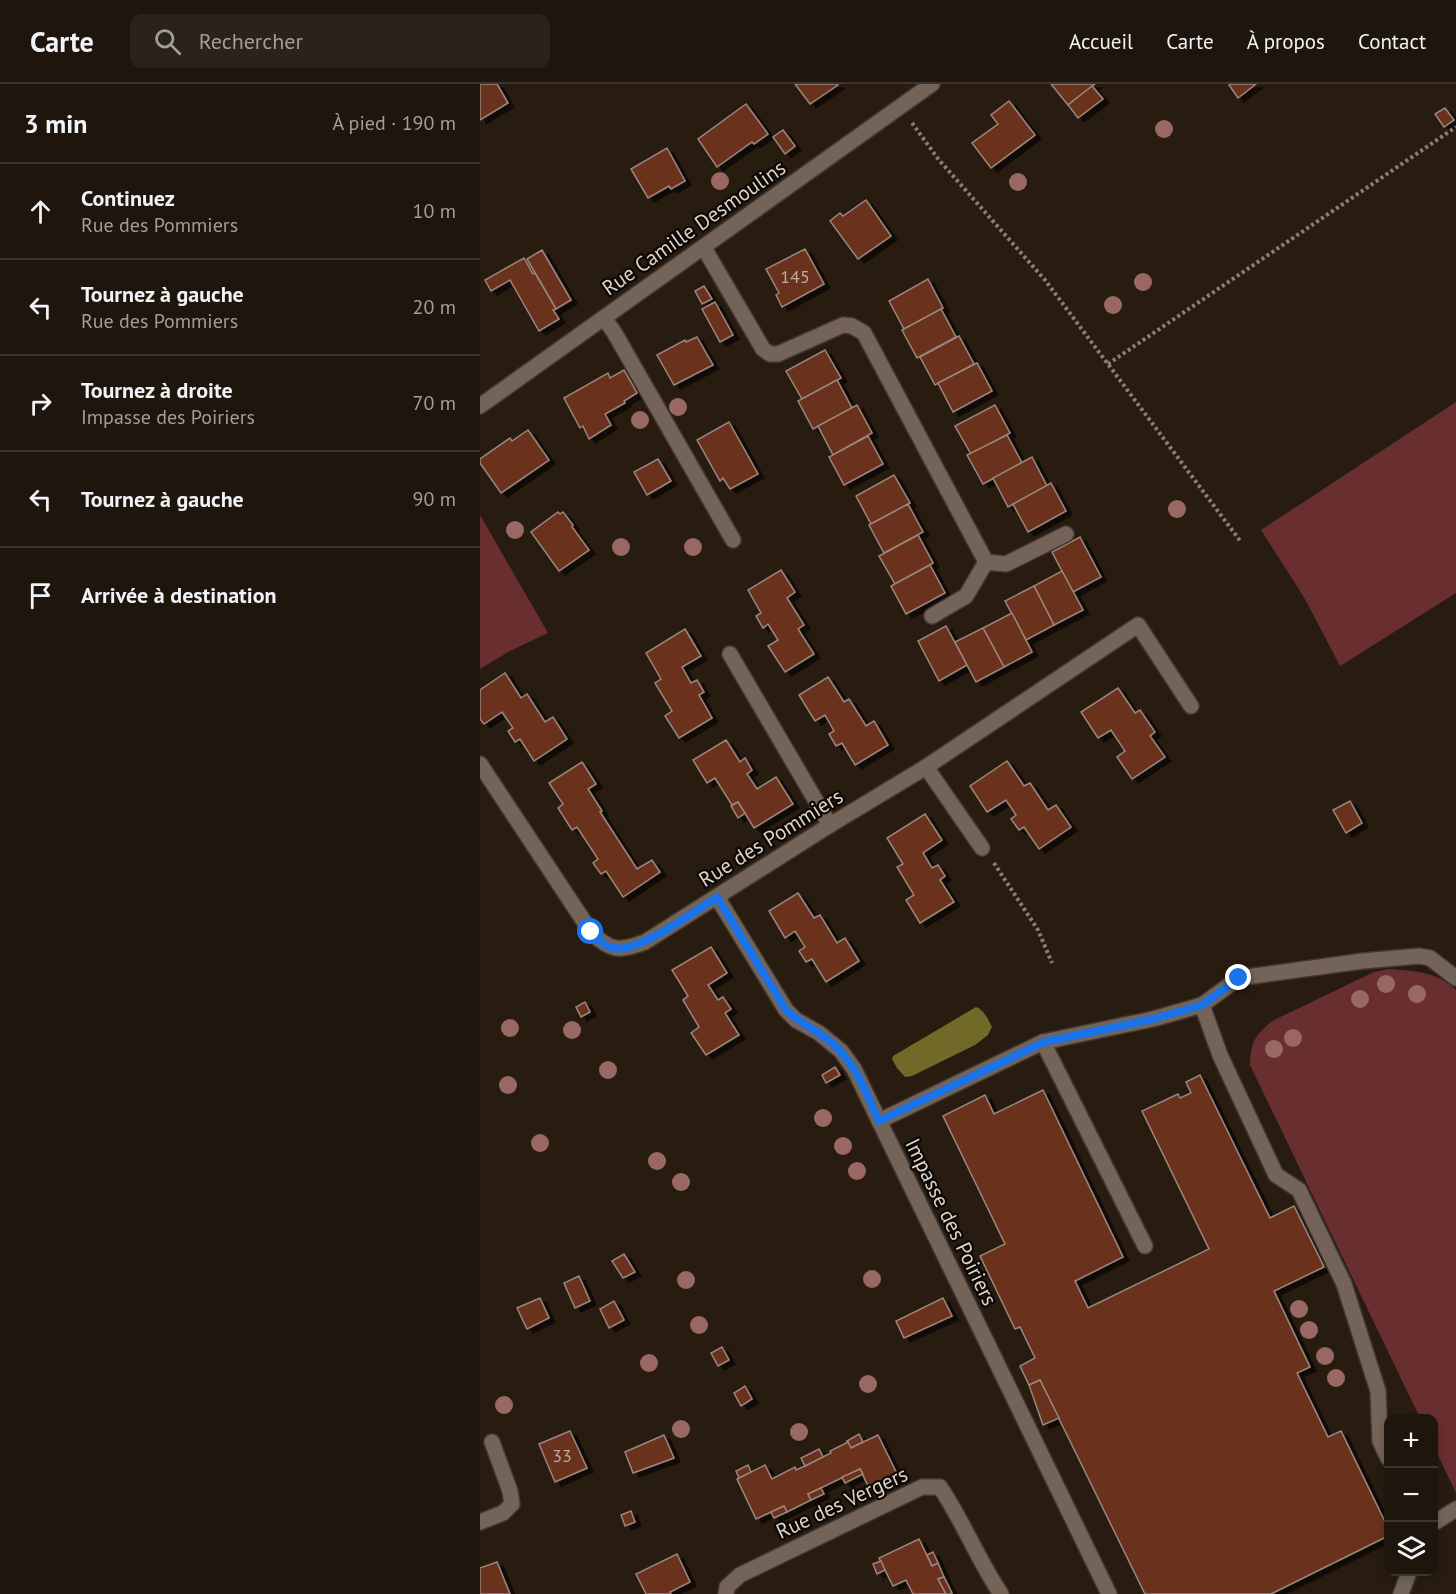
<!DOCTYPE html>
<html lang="fr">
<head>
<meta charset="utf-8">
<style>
  :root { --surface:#1e150d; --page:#2b221b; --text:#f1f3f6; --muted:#a19f9d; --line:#3c342e }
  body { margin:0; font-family:"PT Sans",sans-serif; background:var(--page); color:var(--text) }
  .controls { position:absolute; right:18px; bottom:18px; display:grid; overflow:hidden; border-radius:12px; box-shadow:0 3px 9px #0003 }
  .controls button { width:54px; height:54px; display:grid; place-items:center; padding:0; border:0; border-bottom:2px solid var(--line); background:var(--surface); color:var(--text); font:30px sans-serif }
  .stop { position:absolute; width:18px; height:18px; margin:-14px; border:4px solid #1a73e8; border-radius:50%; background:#fff }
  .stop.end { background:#1a73e8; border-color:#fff; box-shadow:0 2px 6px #0008 }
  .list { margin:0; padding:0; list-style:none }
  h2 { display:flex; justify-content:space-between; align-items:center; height:78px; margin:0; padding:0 24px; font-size:26px }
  h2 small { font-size:20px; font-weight:400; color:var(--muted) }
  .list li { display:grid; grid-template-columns:39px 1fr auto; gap:18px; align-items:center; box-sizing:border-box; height:96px; padding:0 24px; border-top:2px solid var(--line) }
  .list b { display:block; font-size:22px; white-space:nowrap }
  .list p { margin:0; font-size:20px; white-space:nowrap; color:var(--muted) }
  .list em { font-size:20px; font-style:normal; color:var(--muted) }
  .icon { flex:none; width:33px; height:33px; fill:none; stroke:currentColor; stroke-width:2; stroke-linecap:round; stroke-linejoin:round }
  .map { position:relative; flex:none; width:976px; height:1510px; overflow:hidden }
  header { display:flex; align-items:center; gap:36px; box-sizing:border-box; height:84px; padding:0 30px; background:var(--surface); border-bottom:2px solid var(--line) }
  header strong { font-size:28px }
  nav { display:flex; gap:33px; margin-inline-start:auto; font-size:21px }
  .search { width:420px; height:54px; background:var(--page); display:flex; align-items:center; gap:15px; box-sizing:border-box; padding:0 21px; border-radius:12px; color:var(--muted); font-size:22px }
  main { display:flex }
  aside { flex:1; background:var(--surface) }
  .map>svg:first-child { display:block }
  .green { fill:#692e30 }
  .water { fill:#716927 }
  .building { fill:#6a311c; stroke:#9a867e; stroke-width:1.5; filter:url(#shadow) }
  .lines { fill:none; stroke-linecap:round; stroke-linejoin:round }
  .minor-casing { stroke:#423732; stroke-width:18 }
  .path { stroke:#8a7f76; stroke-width:4; stroke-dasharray:3 3; stroke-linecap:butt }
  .minor { stroke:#736457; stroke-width:15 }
  .tree { fill:#996862 }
  .route { stroke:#1a73e8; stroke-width:8 }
  .labels { text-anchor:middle; stroke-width:4.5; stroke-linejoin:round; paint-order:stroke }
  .number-label { font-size:18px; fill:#c0aba1 }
  .street-label { font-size:21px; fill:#ddd4cd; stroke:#0d0804 }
</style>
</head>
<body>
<header>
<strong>Carte</strong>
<div class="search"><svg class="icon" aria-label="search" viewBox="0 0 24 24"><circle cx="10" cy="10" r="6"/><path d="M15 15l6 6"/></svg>Rechercher</div>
<nav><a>Accueil</a><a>Carte</a><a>À propos</a><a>Contact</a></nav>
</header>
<main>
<aside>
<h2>3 min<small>À pied · 190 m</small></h2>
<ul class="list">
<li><svg class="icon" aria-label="ahead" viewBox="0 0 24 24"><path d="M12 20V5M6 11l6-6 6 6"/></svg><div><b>Continuez</b><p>Rue des Pommiers</p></div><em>10 m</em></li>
<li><svg class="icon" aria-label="left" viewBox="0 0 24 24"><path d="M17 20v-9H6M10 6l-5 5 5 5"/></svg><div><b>Tournez à gauche</b><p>Rue des Pommiers</p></div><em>20 m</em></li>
<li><svg class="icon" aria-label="right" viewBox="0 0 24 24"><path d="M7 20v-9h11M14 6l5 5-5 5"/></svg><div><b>Tournez à droite</b><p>Impasse des Poiriers</p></div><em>70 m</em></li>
<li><svg class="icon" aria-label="left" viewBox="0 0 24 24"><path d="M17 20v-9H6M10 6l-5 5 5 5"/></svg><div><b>Tournez à gauche</b></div><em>90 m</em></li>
<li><svg class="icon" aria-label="arrive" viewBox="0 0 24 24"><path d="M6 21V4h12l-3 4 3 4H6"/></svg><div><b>Arrivée à destination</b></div></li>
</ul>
</aside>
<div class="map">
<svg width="976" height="1510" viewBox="0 0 976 1510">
  <defs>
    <filter id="shadow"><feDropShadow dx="6" dy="4" stdDeviation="0" flood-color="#0009"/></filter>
  </defs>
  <rect width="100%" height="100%" fill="#281c11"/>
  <g class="green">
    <polygon points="976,318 976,509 860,582 825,515 781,446"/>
    <polygon points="0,431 68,549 30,567 0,585"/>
    <path d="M909,885C935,887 956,887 976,906V1409L954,1363V1334H940L770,981C771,957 774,953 792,937L894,888Z"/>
  </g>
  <path class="water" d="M496,923C504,926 508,935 512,943L508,951L495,961L432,992L425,993L417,984L412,975L413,972Z"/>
  <g class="building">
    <polygon points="0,0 17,0 28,19 0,36"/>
    <polygon points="315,0 357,0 358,1 330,20"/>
    <polygon points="571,0 615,0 588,21"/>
    <polygon points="751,0 776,0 758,14 749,1"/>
    <polygon points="612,2 623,15 598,34 588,21"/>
    <polygon points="529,17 555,51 511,84 492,59 518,40 511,31"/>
    <polygon points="266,20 288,50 274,60 272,58 237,83 218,55"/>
    <polygon points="965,24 974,36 964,43 955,30"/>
    <polygon points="303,46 315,62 305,70 293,53"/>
    <polygon points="187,64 205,97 191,105 189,102 168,114 151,85"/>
    <polygon points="386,116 411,152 378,175 350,137 360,129 363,132"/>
    <polygon points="325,165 344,200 302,223 296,211 299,209 286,185"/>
    <polygon points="62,166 91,216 76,225 47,175"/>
    <polygon points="44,174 53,190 55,189 76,225 73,226 79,235 59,247 30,196 11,207 5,196"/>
    <polygon points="448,195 463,224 424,245 409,217"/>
    <polygon points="224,202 232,215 222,220 215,207"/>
    <polygon points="235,218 253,251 240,258 222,225"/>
    <polygon points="461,225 476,253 437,274 422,246"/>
    <polygon points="479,252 494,280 455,301 440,273"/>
    <polygon points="217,253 233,281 194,301 177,271 205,256 206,258"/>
    <polygon points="345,266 361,294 322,315 306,287"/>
    <polygon points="497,279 512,307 473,328 458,299"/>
    <polygon points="144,286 157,309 144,317 145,319 125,330 131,341 109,355 103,342 100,344 84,314 128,289 130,294"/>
    <polygon points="357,296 372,324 333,345 318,317"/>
    <polygon points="377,321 392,349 353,371 338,342"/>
    <polygon points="515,321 530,349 491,370 475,342"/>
    <polygon points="249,338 278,390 250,405 243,394 240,397 217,356"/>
    <polygon points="48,346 69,376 21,409 0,379 0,375 30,354 32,357"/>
    <polygon points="527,351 542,379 503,400 487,371"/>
    <polygon points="388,352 403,380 364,401 349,373"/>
    <polygon points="552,373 567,402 528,423 513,394"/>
    <polygon points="178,375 191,397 167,411 154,388"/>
    <polygon points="414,391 430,419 391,440 376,412"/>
    <polygon points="571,399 586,427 548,448 533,420"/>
    <polygon points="428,420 443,448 404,469 389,441"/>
    <polygon points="78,428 80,430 83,428 93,441 92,443 109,466 79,487 51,448"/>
    <polygon points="438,451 453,479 415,500 399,472"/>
    <polygon points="600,453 621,493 593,508 572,468"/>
    <polygon points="450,481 465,509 426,530 411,502"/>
    <polygon points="301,486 315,508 307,514 324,541 318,545 334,570 305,588 288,562 298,556 288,540 283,544 276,532 281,529 268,506"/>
    <polygon points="582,487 603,526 574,541 554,502"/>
    <polygon points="554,502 574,541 546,556 525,517"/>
    <polygon points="532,529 552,568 524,583 503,544"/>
    <polygon points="466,542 487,581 459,597 438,557"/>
    <polygon points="503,544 524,583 496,598 475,558"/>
    <polygon points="205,545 221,572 202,583 211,599 217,596 224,608 219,611 232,634 199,654 185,632 192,627 175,599 181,595 166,569"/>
    <polygon points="25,589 41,614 47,610 65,638 73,633 87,655 54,677 40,655 35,658 28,647 33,644 22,628 4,640 0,635 0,606"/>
    <polygon points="348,593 364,618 369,615 386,642 394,637 408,661 375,681 362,659 356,662 349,650 354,647 345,631 335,637 319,611"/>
    <polygon points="638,604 655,629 660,626 675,648 670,652 685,673 652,695 637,673 645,667 631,646 618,654 601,628"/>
    <polygon points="246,656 260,678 265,674 272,686 267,690 277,705 296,693 313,720 274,744 258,718 252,721 235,694 227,699 213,676"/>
    <polygon points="527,677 544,702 550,699 568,726 576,721 591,743 559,765 544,743 539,746 531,735 536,731 526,716 507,728 490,702"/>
    <polygon points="102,678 116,700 108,705 122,727 120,728 157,785 172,776 180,788 143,813 126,787 121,790 113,779 118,775 97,743 92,746 78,724 83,720 69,699"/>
    <polygon points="870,717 882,739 866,749 853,726"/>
    <polygon points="258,718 265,729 258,734 251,722"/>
    <polygon points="445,730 462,756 443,769 452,784 458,781 465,792 460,796 474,818 440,839 426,816 434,811 417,783 423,780 407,754"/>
    <polygon points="318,809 334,834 340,831 357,859 365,854 379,877 346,898 332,875 326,878 319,867 325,863 315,847 305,854 289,827"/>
    <polygon points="231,863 247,889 228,901 238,916 243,913 251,925 245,929 259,951 226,971 211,949 219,943 203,916 208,912 192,886"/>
    <polygon points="105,918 110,928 101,933 96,923"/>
    <polygon points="355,983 360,991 346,999 342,991"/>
    <polygon points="720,991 790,1134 814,1122 844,1183 794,1207 830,1283 817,1289 848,1353 861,1347 908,1444 908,1452 791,1510 665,1510 560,1296 549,1301 540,1282 555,1274 540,1243 535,1245 500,1172 525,1160 463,1032 505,1011 514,1030 563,1006 643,1173 595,1197 608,1224 729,1165 662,1027 698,1010 700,1014 711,1009 706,998"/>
    <polygon points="144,1170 155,1188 143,1194 132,1177"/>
    <polygon points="99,1192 110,1217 95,1224 84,1199"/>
    <polygon points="60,1214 69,1234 47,1245 37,1224"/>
    <polygon points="463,1214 472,1232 424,1254 416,1237"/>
    <polygon points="134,1217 144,1236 129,1244 120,1225"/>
    <polygon points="242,1263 249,1276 238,1282 231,1269"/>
    <polygon points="560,1296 579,1334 563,1341 549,1301"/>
    <polygon points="265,1302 272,1315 261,1322 254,1309"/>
    <polygon points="90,1347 107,1384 75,1398 59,1360"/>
    <polygon points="379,1350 383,1358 371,1364 367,1357"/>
    <polygon points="184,1351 194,1374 153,1389 145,1368"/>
    <polygon points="398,1351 418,1392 390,1406 380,1385 328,1410 331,1416 307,1428 304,1422 276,1435 257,1395 285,1381 292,1395 315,1383 316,1386 325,1382 351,1369 350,1367 368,1358 371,1364"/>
    <polygon points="339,1365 343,1373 325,1382 321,1374"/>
    <polygon points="268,1381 271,1388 259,1394 256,1387"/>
    <polygon points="380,1385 383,1390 365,1399 362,1393"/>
    <polygon points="341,1404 344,1410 331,1416 328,1410"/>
    <polygon points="304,1422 307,1428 294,1434 291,1428"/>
    <polygon points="151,1427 155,1438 145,1442 141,1431"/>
    <polygon points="439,1455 452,1482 458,1479 464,1493 458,1495 466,1510 433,1510 426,1496 413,1502 399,1474"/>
    <polygon points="453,1468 458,1479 452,1482 447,1471"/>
    <polygon points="197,1470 210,1498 190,1508 191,1510 166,1510 156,1490"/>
    <polygon points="401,1477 405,1486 397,1490 393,1480"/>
    <polygon points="17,1478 30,1510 0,1510 0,1484"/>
    <polygon points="464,1493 472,1509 470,1510 466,1510 458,1495"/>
  </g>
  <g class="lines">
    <defs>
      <g id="minor">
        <polyline points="224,164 283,265 290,270 298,270 363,241 372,242 384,249 506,478"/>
        <polyline points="124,234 134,248 253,456"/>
        <polyline points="0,322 452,0"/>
        <polyline points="506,478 526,480 586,450"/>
        <polyline points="452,532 486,512 506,478"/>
        <polyline points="250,570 350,741"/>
        <path d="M0,680L111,848C130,867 139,868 165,858L350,741L446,683L658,541L711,622"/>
        <polyline points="446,683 502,764"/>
        <polyline points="237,813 306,926 316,936 339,949 361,967 374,985 629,1510"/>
        <polyline points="722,921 740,971 796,1091 819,1106 864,1200 898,1307 900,1357 908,1374"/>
        <polyline points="563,958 665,1162"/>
        <polyline points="399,1037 563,958 673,935 722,921 759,894 883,877 939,872 950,874 976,894"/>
        <polyline points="0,1438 23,1429 32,1420 30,1407 12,1358"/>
        <polyline points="954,1439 976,1425"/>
        <path d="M246,1510L247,1503L260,1491L442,1403H460C483,1437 498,1476 521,1510"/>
        <polyline points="921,1510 929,1488"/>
      </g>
    </defs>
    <use href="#minor" class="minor-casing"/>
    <g class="path">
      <polyline points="432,39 459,76 565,196 761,458"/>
      <polyline points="628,280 976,43"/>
      <polyline points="514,779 558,846 572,879"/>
    </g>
    <use href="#minor" class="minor"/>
  </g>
  <g class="tree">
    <circle cx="684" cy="45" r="9"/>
    <circle cx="240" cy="97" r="9"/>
    <circle cx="538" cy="98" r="9"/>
    <circle cx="663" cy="198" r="9"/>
    <circle cx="633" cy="221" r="9"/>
    <circle cx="198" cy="323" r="9"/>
    <circle cx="160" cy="336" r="9"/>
    <circle cx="697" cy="425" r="9"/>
    <circle cx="35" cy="446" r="9"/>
    <circle cx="141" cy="463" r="9"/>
    <circle cx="213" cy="463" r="9"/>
    <circle cx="906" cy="900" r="9"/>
    <circle cx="937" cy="910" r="9"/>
    <circle cx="880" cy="915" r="9"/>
    <circle cx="30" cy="944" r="9"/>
    <circle cx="92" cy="946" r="9"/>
    <circle cx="813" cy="954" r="9"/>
    <circle cx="794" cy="965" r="9"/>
    <circle cx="128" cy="986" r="9"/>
    <circle cx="28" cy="1001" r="9"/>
    <circle cx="343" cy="1034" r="9"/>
    <circle cx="60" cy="1059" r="9"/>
    <circle cx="363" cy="1062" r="9"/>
    <circle cx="177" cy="1077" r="9"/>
    <circle cx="377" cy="1087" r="9"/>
    <circle cx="201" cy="1098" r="9"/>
    <circle cx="392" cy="1195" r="9"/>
    <circle cx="206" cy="1196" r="9"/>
    <circle cx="819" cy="1225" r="9"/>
    <circle cx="219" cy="1241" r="9"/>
    <circle cx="829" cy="1246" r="9"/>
    <circle cx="845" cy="1272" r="9"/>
    <circle cx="169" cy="1279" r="9"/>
    <circle cx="856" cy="1294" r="9"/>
    <circle cx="388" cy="1300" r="9"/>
    <circle cx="24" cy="1321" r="9"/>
    <circle cx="201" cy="1345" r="9"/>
    <circle cx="319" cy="1348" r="9"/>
  </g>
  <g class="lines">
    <path class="route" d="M111,848C117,855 124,862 133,864C157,870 215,827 237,813L306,926C323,942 346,950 361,968C379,987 388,1014 399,1037L564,958L673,935L722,921L759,894"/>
  </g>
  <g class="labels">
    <g class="number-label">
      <text x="315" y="199">145</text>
      <text x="82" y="1378">33</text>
    </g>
    <g class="street-label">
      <text transform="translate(214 144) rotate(-35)" y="7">Rue Camille Desmoulins</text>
      <text transform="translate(291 754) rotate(-32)" y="7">Rue des Pommiers</text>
      <text transform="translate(471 1138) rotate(64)" y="7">Impasse des Poiriers</text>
      <text transform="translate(362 1419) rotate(-25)" y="7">Rue des Vergers</text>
    </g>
  </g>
</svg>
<div class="controls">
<button>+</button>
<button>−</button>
<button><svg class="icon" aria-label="layers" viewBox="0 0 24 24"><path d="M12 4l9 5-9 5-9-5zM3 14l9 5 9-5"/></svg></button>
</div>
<div class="stop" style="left:111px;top:848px"></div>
<div class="stop end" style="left:759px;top:894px"></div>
</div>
</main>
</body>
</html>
